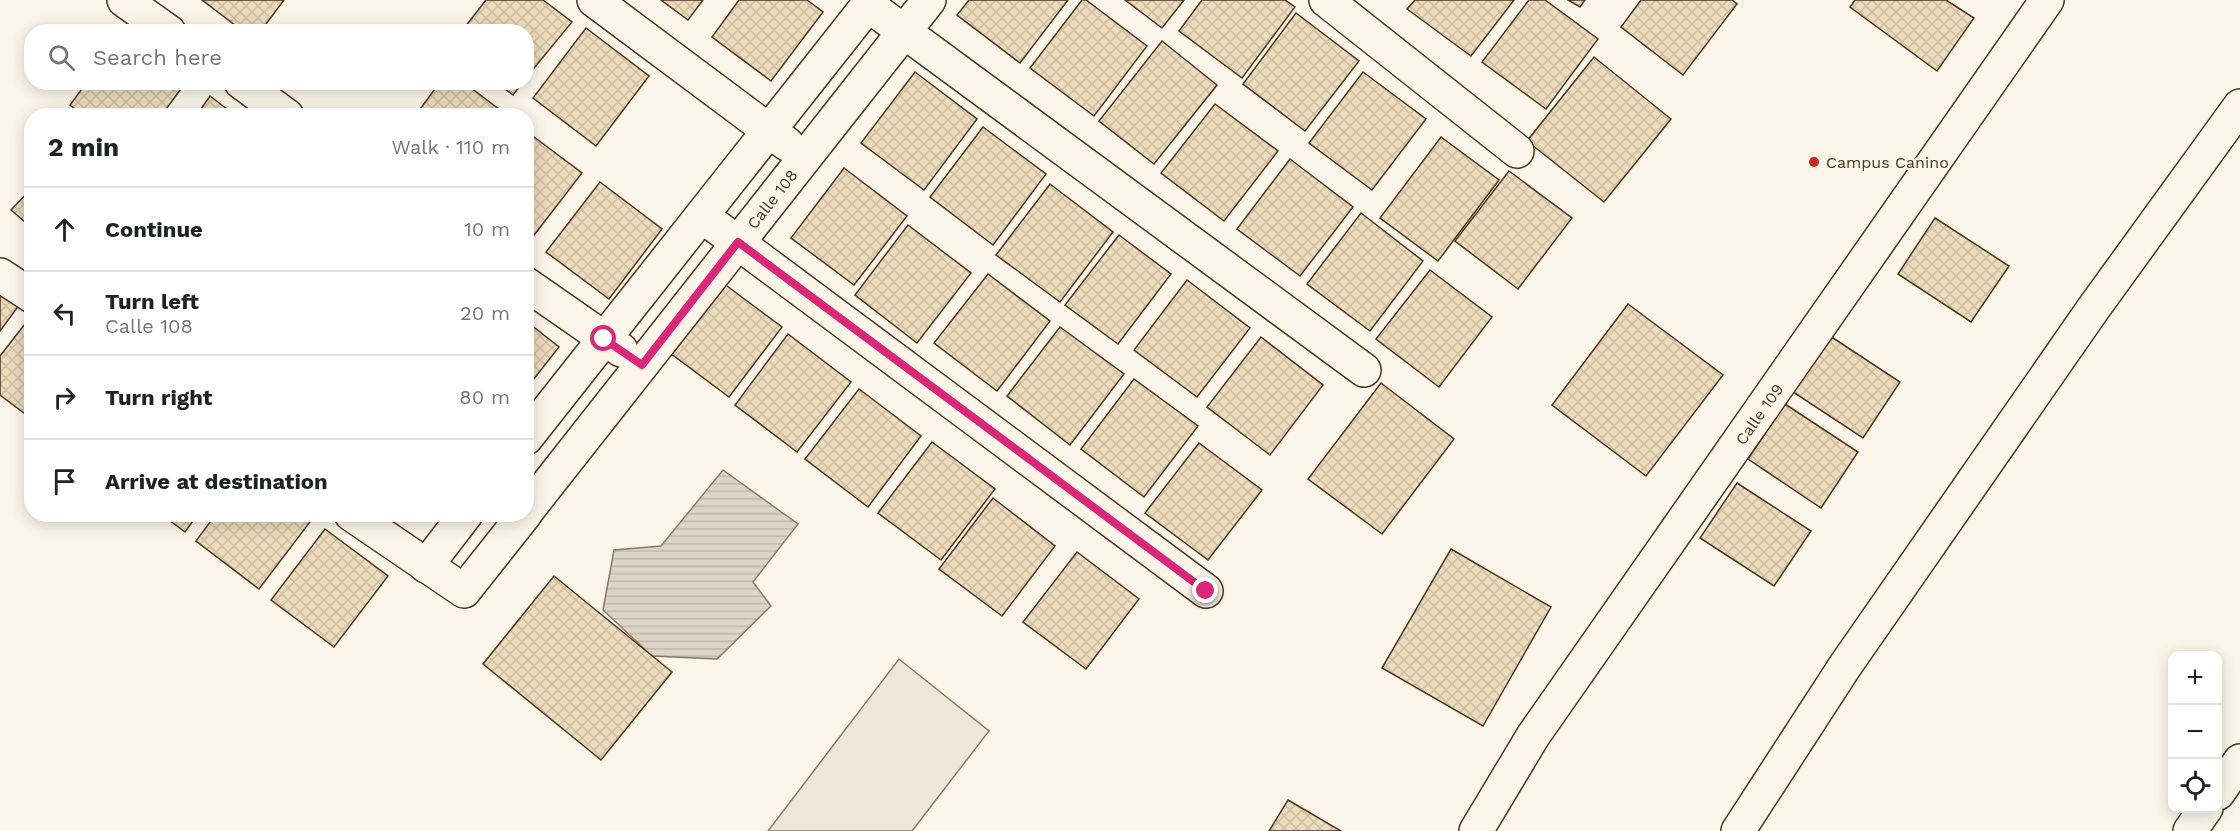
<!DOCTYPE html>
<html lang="en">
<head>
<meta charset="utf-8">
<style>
  :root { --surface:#fff; --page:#f2f2f2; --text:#202124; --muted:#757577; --line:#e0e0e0 }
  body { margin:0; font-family:"Work Sans",sans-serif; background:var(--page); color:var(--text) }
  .controls { position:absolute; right:18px; bottom:18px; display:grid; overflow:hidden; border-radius:12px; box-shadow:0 3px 15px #0003 }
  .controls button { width:54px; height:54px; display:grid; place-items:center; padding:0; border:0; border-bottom:2px solid var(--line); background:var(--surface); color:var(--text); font:30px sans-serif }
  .stop { position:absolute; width:18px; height:18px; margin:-14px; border:4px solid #db2777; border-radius:50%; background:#fff }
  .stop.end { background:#db2777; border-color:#fff; box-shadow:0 2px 6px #0008 }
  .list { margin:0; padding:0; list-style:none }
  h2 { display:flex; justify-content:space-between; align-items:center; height:78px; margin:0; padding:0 24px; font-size:26px }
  h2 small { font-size:20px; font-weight:400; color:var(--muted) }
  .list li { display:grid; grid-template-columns:39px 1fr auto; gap:18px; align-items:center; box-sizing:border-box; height:84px; padding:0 24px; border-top:2px solid var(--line) }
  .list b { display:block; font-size:22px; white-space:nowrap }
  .list p { margin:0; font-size:20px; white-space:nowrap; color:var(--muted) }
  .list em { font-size:20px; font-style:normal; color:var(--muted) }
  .icon { flex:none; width:33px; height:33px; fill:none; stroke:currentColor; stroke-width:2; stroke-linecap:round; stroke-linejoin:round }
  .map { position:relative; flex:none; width:2240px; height:831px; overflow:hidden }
  .search { position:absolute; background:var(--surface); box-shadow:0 3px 15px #0003; left:24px; top:24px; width:510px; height:66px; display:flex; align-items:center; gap:15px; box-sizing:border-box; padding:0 21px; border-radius:24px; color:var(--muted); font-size:22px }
  .panel { position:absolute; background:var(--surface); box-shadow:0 3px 15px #0003; left:24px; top:108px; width:510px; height:414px; border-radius:24px }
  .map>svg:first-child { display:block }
  .green { fill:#ede6d9; stroke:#887966; stroke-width:1.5 }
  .water { fill:url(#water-rules); stroke:#887966; stroke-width:1.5 }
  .building { fill:url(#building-cross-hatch); stroke:#4a3520; stroke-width:1.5 }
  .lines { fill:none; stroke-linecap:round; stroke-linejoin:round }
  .street-casing { stroke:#4a3520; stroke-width:36 }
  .street { stroke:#fbf6e9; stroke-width:33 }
  .route { stroke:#db2777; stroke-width:8 }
  .poi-dot { fill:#c62828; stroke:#fbf6e9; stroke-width:2 }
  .labels { text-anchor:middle; stroke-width:4.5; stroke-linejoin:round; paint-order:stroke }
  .poi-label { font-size:16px; fill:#4a3520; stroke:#fbf6e9; text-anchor:start }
  .street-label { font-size:16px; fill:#4a3520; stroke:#fbf6e9 }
</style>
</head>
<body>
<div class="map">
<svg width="2240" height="831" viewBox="0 0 2240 831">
  <defs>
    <pattern id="water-rules" width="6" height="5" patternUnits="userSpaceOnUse" patternTransform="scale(1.5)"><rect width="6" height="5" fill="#dcd4c6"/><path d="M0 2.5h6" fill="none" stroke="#beb7aa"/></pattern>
    <pattern id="building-cross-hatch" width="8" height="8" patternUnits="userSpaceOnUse" patternTransform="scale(1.5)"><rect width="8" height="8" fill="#ecdcbc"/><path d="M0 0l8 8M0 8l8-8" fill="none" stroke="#ccbda1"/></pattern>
  </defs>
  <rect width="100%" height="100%" fill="#fbf6e9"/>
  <polygon class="green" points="899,659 989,731 912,831 768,831"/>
  <polygon class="water" points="723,470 798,524 753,582 771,606 717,659 652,656 603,610 614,550 661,546"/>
  <g class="building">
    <polygon points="202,0 284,0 260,32 244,32"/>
    <polygon points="486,0 543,0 572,22 526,78 526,32 461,32"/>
    <polygon points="661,0 703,0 688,20"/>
    <polygon points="739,0 807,0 823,12 771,81 712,37"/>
    <polygon points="969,0 1068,0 1020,63 957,15"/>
    <polygon points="1082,0 1086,0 1147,46 1094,116 1030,68"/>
    <polygon points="1125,0 1184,0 1162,28"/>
    <polygon points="1202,0 1285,0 1295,7 1242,78 1179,31"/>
    <polygon points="1415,0 1514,0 1471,56 1407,9"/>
    <polygon points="1529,0 1545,0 1598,39 1546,109 1482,62"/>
    <polygon points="1568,0 1585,0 1580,7"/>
    <polygon points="1641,0 1732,0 1737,4 1683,75 1621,27"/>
    <polygon points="1855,0 1946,0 1974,18 1937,71 1850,7"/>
    <polygon points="1296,13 1359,61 1305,131 1243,84"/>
    <polygon points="586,28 649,76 596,146 533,98"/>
    <polygon points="1162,41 1217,85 1154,164 1099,121"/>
    <polygon points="1594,57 1671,119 1604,202 1527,141"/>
    <polygon points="915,72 977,119 924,190 861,143"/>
    <polygon points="1363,72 1426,119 1372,190 1309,143"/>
    <polygon points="87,82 186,82 161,116 84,116 70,105"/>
    <polygon points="440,82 463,82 508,116 415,116"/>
    <polygon points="496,82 523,82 513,95"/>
    <polygon points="210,96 236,116 196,116"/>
    <polygon points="1215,104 1278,151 1224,221 1161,173"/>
    <polygon points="983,127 1046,174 993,245 930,197"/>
    <polygon points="526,131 582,173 528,243 526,242"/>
    <polygon points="1441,137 1499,180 1438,261 1380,218"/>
    <polygon points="1290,159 1353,207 1300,276 1237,229"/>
    <polygon points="844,168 907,216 854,285 791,238"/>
    <polygon points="1509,171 1572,218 1518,289 1455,241"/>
    <polygon points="600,182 662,229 609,299 546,252"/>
    <polygon points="1050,184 1113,232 1060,302 996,255"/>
    <polygon points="32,188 32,228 11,210"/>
    <polygon points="1361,213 1423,261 1370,331 1307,284"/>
    <polygon points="1935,218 2009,266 1971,322 1898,274"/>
    <polygon points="908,225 971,273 917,343 855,295"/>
    <polygon points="1119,235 1171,274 1118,344 1065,305"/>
    <polygon points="1430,270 1492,317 1439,387 1376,339"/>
    <polygon points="988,274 1050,321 997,391 934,343"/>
    <polygon points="719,280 782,327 729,397 666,350"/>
    <polygon points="1187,280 1250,328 1197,397 1134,350"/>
    <polygon points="0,290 20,304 0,331"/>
    <polygon points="1628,304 1723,375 1646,476 1552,405"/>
    <polygon points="32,315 32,419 0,395 0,356"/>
    <polygon points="526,321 559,347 526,389"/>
    <polygon points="1060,327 1124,374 1070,445 1007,396"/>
    <polygon points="788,334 851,382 797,452 735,405"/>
    <polygon points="1827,334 1900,382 1863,438 1790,390"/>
    <polygon points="1261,337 1323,385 1270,455 1207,407"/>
    <polygon points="1134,379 1198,426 1144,497 1081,449"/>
    <polygon points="1381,383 1454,439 1382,534 1308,479"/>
    <polygon points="859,389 921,436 868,507 805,459"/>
    <polygon points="1785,404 1858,452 1821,508 1748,459"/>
    <polygon points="932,442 995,489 941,560 878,513"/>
    <polygon points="1199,443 1262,490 1208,560 1145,513"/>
    <polygon points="1737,483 1811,531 1774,586 1700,538"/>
    <polygon points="993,498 1055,546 1002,616 939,569"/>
    <polygon points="161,514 198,514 185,532"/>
    <polygon points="216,514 308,514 313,518 259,589 196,541"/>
    <polygon points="325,529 388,576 334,647 271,600"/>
    <polygon points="1451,549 1551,607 1483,726 1382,668"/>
    <polygon points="1077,552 1139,599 1086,669 1023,622"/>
    <polygon points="554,576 672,672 601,760 483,664"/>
    <polygon points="1288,800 1341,831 1269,831"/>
  </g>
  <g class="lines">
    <defs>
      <g id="street">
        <polyline points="124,0 169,32"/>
        <polyline points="594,0 787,144"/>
        <polyline points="1326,0 1517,151"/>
        <polyline points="868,5 1364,370"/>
        <polyline points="241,82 287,116"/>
        <polyline points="702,216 1206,591"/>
        <polyline points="0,275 32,296"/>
        <polyline points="526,284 621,350"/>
        <polyline points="526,438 872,0"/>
        <polyline points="526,512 929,0"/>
        <polyline points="351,514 464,591 525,514"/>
        <polyline points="426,566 466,514"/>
        <polyline points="2218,793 2240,761"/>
        <polyline points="1476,831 1533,736 2047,0"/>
        <polyline points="1738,831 1845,666 2093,309 2240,106"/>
        <polyline points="2190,831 2206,808"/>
      </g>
    </defs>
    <use href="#street" class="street-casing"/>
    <use href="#street" class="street"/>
  </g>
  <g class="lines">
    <polyline class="route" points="604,339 642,365 738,242 1206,591"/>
  </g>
  <circle class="poi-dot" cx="1814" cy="162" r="6"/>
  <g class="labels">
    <g class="poi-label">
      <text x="1826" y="168">Campus Canino</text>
    </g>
    <g class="street-label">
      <text transform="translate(772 199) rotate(-52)" y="6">Calle 108</text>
      <text transform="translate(1759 414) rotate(-55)" y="6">Calle 109</text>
    </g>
  </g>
</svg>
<div class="controls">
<button>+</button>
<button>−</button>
<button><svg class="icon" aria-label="locate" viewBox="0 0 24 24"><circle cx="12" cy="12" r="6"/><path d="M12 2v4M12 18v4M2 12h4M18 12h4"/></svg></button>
</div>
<div class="stop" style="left:604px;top:339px"></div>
<div class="stop end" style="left:1206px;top:591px"></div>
<div class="search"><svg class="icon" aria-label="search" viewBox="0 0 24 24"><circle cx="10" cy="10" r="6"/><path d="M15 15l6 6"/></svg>Search here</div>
<section class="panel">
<h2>2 min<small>Walk · 110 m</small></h2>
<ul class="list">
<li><svg class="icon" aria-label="ahead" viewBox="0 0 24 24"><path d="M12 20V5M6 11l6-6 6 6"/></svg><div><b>Continue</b></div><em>10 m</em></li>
<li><svg class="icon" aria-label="left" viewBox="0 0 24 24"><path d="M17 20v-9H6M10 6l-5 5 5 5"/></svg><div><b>Turn left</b><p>Calle 108</p></div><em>20 m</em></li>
<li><svg class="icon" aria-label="right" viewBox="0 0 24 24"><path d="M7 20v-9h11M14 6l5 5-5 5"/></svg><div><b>Turn right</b></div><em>80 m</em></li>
<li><svg class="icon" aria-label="arrive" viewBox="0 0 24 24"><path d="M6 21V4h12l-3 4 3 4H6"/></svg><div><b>Arrive at destination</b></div></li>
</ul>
</section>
</div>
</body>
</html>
